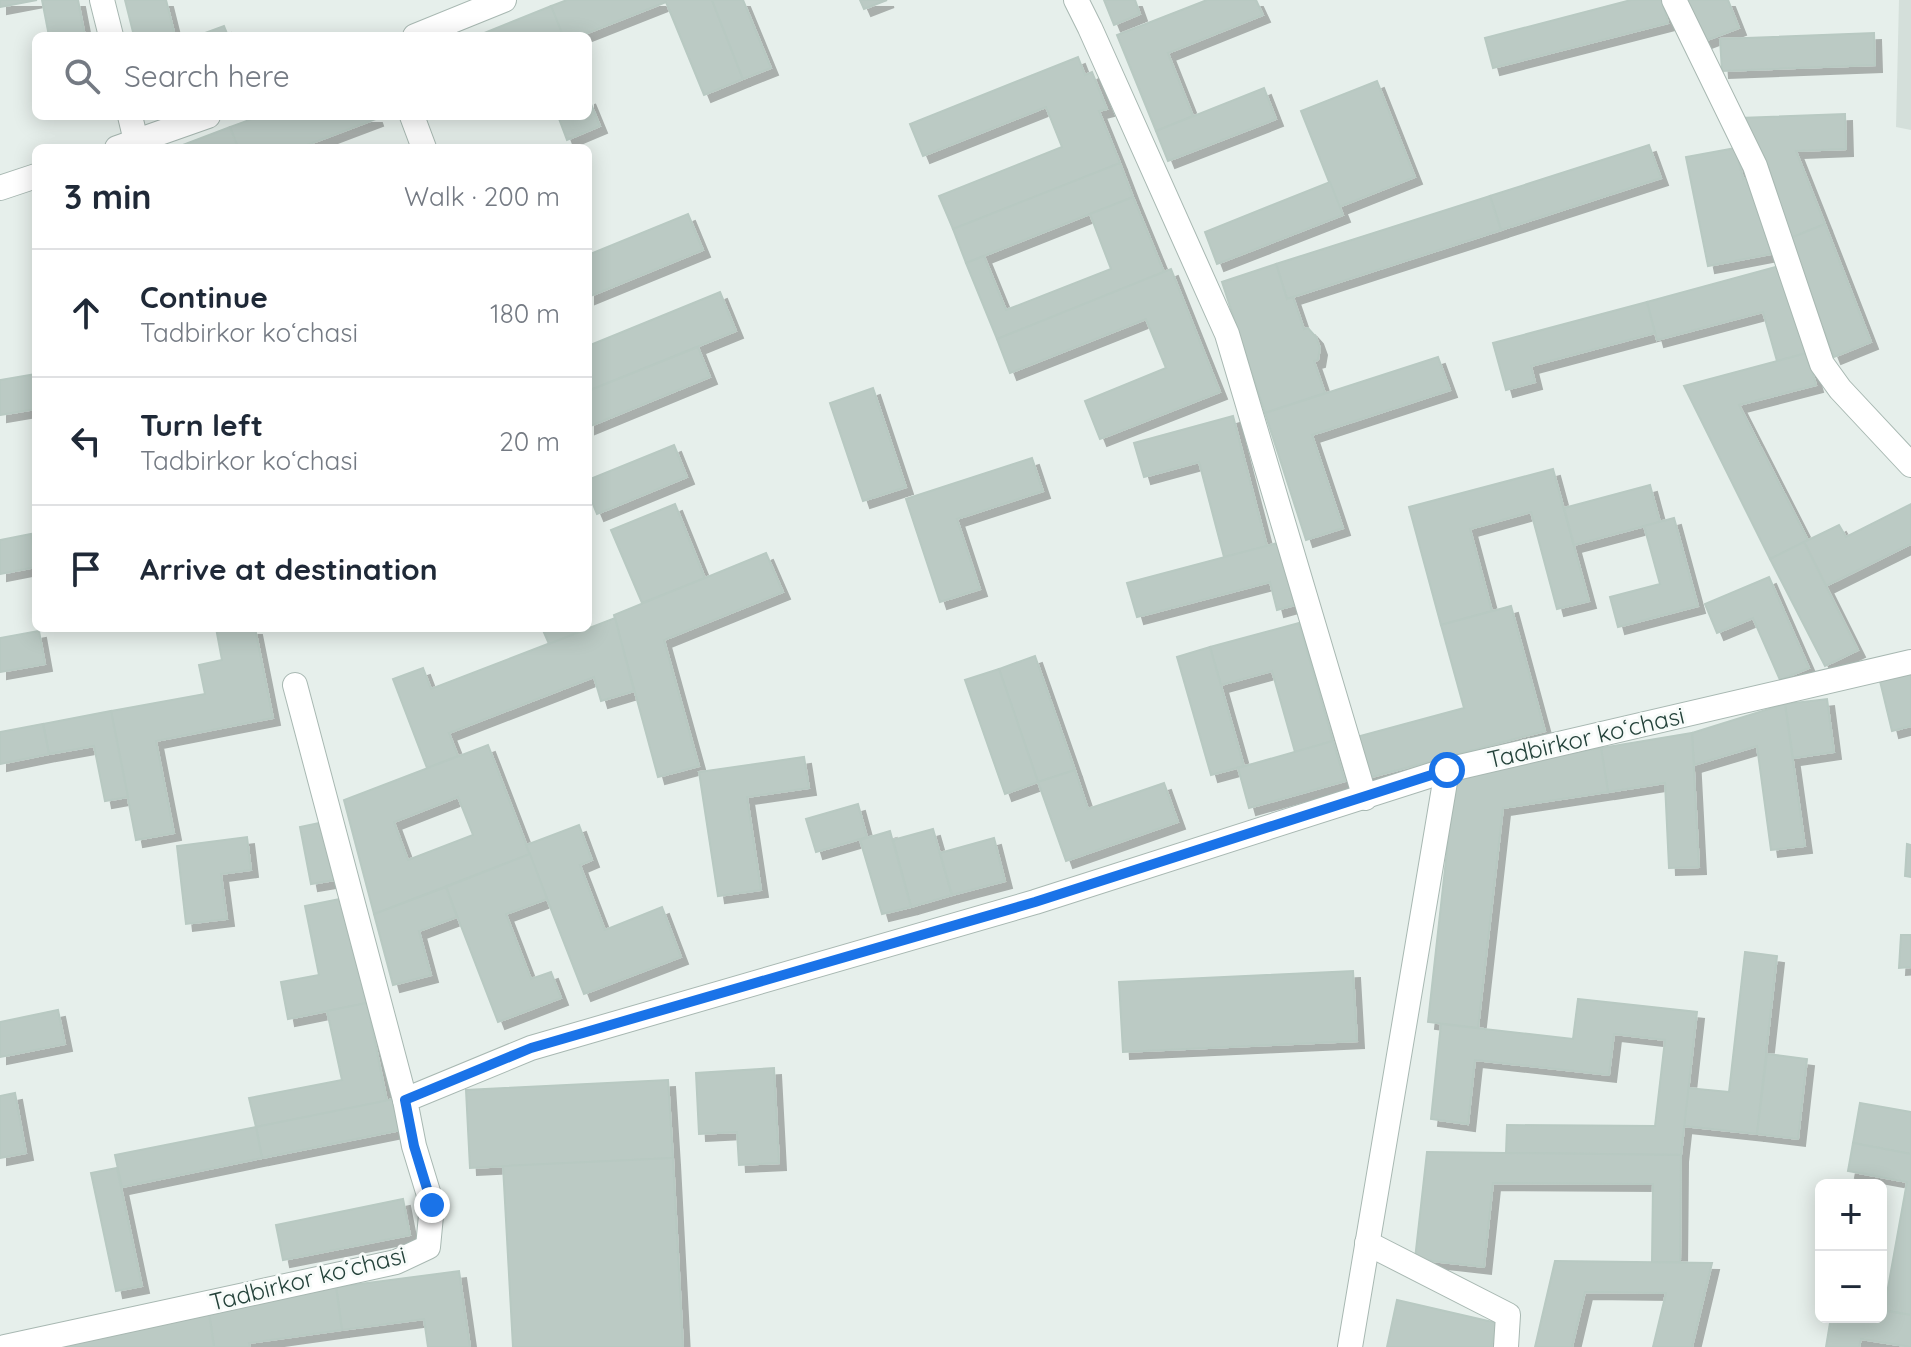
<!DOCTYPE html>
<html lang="en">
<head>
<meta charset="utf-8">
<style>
  :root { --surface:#fff; --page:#f6f6f7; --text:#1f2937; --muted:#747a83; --line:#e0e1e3 }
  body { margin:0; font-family:Quicksand,sans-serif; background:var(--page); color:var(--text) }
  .controls { position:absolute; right:24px; bottom:24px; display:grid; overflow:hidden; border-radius:12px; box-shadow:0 4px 20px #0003 }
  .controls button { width:72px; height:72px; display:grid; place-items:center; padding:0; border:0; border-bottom:2px solid var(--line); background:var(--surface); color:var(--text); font:40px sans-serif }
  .stop { position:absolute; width:24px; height:24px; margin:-18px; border:6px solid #1a73e8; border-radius:50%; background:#fff }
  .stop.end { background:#1a73e8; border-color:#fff; box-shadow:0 2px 8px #0008 }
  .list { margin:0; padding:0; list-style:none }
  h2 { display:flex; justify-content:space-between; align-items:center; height:104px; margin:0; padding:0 32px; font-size:34px }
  h2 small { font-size:26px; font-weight:400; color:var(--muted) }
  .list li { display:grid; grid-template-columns:52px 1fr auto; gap:24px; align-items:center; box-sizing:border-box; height:128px; padding:0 32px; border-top:2px solid var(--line) }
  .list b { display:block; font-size:30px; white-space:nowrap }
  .list p { margin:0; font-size:26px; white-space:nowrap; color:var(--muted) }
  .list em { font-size:26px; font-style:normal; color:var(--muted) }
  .icon { flex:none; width:44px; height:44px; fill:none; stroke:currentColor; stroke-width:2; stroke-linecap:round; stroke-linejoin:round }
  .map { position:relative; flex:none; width:1911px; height:1347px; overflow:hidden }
  .search { position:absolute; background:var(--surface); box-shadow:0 4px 20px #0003; left:32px; top:32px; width:560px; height:88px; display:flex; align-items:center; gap:20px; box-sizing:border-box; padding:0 28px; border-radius:12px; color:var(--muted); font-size:30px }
  .panel { position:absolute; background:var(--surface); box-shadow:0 4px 20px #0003; left:32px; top:144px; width:560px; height:488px; border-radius:12px }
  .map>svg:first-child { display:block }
  .built { fill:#d4dfda }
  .building { fill:#bbcac4; stroke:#b8c9c2; stroke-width:2; fill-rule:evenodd; filter:url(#shadow) }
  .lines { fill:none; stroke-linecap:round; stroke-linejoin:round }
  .minor-casing { stroke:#a8b8b2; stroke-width:26 }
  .minor { stroke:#fff; stroke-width:24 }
  .route { stroke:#1a73e8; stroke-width:10 }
  .labels { text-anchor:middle; stroke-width:6; stroke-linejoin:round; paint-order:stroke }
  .street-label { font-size:24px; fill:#24423a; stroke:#f7fbf9 }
</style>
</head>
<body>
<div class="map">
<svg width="1911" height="1347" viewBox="0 0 1911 1347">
  <defs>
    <filter id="shadow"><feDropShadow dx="7" dy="7" stdDeviation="0" flood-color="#0004"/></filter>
  </defs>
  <rect width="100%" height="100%" fill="#e6efeb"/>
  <polygon class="built" points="1899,0 1911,0 1911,130 1896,127"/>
  <g class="building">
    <polygon points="0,0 37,0 0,7"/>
    <polygon points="42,0 78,0 85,36 49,36"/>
    <polygon points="125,0 166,0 175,36 134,36"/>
    <polygon points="567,0 712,0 743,79 704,95 666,2 580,36 563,36 551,6"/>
    <polygon points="712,0 743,0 771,68 743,79"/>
    <polygon points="860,0 887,0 864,9"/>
    <polygon points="1104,0 1135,0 1140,14 1114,25"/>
    <polygon points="1207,0 1256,0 1263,15 1168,53 1193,116 1156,131 1117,35"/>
    <polygon points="1631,0 1662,0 1668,23 1493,68 1485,38"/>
    <polygon points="1686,0 1728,0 1739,28 1702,42"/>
    <polygon points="551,6 563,36 477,36"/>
    <polygon points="224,26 228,36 197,36"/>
    <polygon points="1874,33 1875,65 1722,71 1720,39"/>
    <polygon points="1078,57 1085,75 1092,72 1107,109 1099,111 1120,163 953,229 939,196 1062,147 1046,107 923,156 910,124"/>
    <polygon points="1377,81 1415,177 1339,207 1301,111"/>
    <polygon points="1264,88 1276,119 1168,161 1156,131"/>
    <polygon points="588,97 600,126 567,140 558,116 588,116"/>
    <polygon points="1845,114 1846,149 1796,151 1825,224 1788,239 1740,118"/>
    <polygon points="260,116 375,116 376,119 299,148 238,148 230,127"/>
    <polygon points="230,127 238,148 175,148"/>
    <polygon points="1649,145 1661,178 1501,230 1490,196"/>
    <polygon points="1736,148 1743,179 1755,176 1771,254 1708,266 1686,157"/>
    <polygon points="1120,163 1133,197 966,263 953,229"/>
    <polygon points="1330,182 1343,215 1217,264 1205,232"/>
    <polygon points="1490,196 1501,230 1287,299 1276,264"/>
    <polygon points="1133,197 1164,272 997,339 966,263 984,256 1006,310 1111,269 1090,214"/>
    <polygon points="688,214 703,250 588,297 588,255"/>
    <polygon points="1825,224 1871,342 1834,357 1788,239"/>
    <polygon points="1276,264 1287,299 1293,297 1304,329 1308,328 1316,337 1320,348 1318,360 1314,361 1325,393 1265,413 1222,282"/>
    <polygon points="1783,265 1807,353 1777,361 1763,312 1657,340 1647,302"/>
    <polygon points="1171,269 1220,392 1100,439 1085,401 1166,368 1146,319 1010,373 997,339"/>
    <polygon points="720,292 736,331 588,391 588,346"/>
    <polygon points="1647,302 1655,333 1531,366 1535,382 1506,390 1493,343"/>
    <polygon points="698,347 710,377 588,427 588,391"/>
    <polygon points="1807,353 1816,385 1739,405 1808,540 1770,559 1684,386"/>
    <polygon points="1438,357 1450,390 1312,435 1343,528 1306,540 1265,413"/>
    <polygon points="36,374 36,409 0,415 0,380"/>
    <polygon points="873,388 906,487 863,501 830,403"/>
    <polygon points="1233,416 1267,546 1224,557 1199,462 1144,477 1134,443"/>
    <polygon points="674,445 687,477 597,514 588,492 588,480"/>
    <polygon points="1032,458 1043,491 957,519 980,589 940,602 906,499"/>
    <polygon points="1553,469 1589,601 1557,609 1531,512 1470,529 1492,611 1441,625 1409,507"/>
    <polygon points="1650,485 1660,522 1574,545 1564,508"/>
    <polygon points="675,504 705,578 642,603 611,530"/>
    <polygon points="1911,504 1911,544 1826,586 1804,542 1839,525 1846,537"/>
    <polygon points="1674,518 1698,606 1618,627 1610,597 1660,584 1644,526"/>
    <polygon points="31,534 36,567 0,574 0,540"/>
    <polygon points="1285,541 1302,603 1277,610 1270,582 1137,617 1127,583"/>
    <polygon points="1804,542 1858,650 1825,666 1770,559"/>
    <polygon points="766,553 783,592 664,640 699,766 658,777 614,615"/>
    <polygon points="1769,577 1809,668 1780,680 1753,618 1717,633 1705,604"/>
    <polygon points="1511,606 1545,731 1364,779 1353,738 1464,708 1441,625"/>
    <polygon points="615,618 634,691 601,701 594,677 449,733 458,756 427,768 393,679 423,668 431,689"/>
    <polygon points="1299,623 1333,741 1295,752 1272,671 1221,685 1210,647"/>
    <polygon points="588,625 589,628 549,644 542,628 588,628"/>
    <polygon points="216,628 255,628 273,718 156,741 174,833 136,840 111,711 205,694 199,665 222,660"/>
    <polygon points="39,631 45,664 0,672 0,638"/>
    <polygon points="1210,647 1244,766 1211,775 1177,657"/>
    <polygon points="1035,656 1075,770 1038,782 999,669"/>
    <polygon points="999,669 1038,782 1005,794 965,680"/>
    <polygon points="1911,669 1911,726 1892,731 1879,677"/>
    <polygon points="1827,699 1834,752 1793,758 1785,704"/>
    <polygon points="1785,704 1805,846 1771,850 1757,746 1694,765 1692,733"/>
    <polygon points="111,711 128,797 105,801 94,746 49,754 43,724"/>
    <polygon points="43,724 49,754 0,764 0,732"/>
    <polygon points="1692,733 1699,867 1669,868 1665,783 1608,792 1601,748"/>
    <polygon points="1333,741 1345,781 1249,808 1238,768"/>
    <path d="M488,745L530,854L374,914L344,800ZM458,797L473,835L408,860L394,822Z"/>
    <polygon points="1601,748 1608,792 1503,808 1478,1028 1428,1022 1456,770"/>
    <polygon points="804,757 809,788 747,797 761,890 718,896 699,772"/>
    <polygon points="1075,770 1088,809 1164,783 1178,822 1066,861 1038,782"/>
    <polygon points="858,804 867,837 816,852 806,819"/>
    <polygon points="329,821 341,879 311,884 300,827"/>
    <polygon points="579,825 592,860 580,865 605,930 662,907 681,957 584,994 526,845"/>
    <polygon points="933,829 952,895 911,907 893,840"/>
    <polygon points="890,831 911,907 882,914 860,840"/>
    <polygon points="247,837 251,870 221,874 227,919 186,924 177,846"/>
    <polygon points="994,838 1005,881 952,895 940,853"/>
    <polygon points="1907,844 1911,845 1911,877 1905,876"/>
    <polygon points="530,854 547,899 506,914 531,979 551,972 561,998 498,1022 446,887"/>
    <polygon points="446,887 457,917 419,931 431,975 393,985 374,914"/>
    <polygon points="345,898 367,1003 288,1019 281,982 319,975 305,906"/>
    <polygon points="1901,935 1911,935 1911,967 1899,968"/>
    <polygon points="1745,952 1777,956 1757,1134 1684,1126 1688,1088 1729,1092"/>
    <polygon points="1353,971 1357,1041 1123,1052 1119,982"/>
    <polygon points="1578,999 1697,1012 1681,1155 1506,1153 1507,1125 1655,1126 1665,1040 1614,1034 1609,1075 1475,1060 1468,1124 1431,1119 1441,1024 1573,1039"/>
    <polygon points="367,1003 387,1101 256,1127 249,1098 342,1080 327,1011"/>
    <polygon points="58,1010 65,1044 0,1057 0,1022"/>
    <polygon points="1767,1054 1807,1059 1798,1139 1757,1134"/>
    <polygon points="774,1068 779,1163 739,1165 737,1132 699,1134 696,1073"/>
    <polygon points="668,1080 673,1158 470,1168 466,1090"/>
    <polygon points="15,1093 26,1153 0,1158 0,1096"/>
    <polygon points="394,1099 401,1130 262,1158 256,1127"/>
    <polygon points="1860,1103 1911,1112 1911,1154 1853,1143"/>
    <polygon points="256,1127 262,1158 122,1187 115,1155"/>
    <polygon points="1853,1143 1911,1154 1911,1315 1884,1310 1907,1182 1848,1171"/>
    <polygon points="1427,1152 1681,1155 1680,1262 1652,1262 1653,1184 1493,1183 1484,1267 1415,1259"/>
    <polygon points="673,1158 683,1347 513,1347 503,1166"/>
    <polygon points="117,1168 142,1286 116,1291 91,1173"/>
    <polygon points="403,1199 410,1235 283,1260 276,1225"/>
    <polygon points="1555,1261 1712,1263 1692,1347 1653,1347 1666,1293 1585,1292 1572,1347 1535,1347"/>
    <polygon points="459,1271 470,1347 428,1347 424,1319 342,1330 336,1287"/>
    <polygon points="336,1287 342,1330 249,1343 250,1347 214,1347 208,1305"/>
    <polygon points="1397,1300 1497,1323 1491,1347 1387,1347"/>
    <polygon points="1881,1310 1911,1315 1911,1347 1861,1339 1859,1347 1826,1347 1831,1317 1881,1317"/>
    <polygon points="209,1313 214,1347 55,1347"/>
  </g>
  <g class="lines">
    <defs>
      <g id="minor">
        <polyline points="102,0 111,36"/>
        <polyline points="1076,0 1090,28 1227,334 1365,798"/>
        <polyline points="1674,0 1755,166 1822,364 1840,389 1911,465"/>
        <polyline points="415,36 504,0"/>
        <polyline points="130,116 136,141"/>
        <polyline points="412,116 424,148"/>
        <polyline points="117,148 208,116"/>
        <polyline points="0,188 36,176"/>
        <polyline points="295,685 405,1100"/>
        <polyline points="1367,1243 1508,1315 1506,1347"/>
        <polyline points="5,1347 396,1262 428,1247 432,1205 414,1146 405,1100 531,1048 1035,902 1447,770 1911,662"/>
        <polyline points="1350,1347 1447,770"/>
      </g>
    </defs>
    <use href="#minor" class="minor-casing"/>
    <use href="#minor" class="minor"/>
  </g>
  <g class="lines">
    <polyline class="route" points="432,1205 414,1146 405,1100 531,1048 1035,902 1447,770"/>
  </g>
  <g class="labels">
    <g class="street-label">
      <text transform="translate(1586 738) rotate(-13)" y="8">Tadbirkor koʻchasi</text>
      <text transform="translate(308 1279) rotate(-14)" y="8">Tadbirkor koʻchasi</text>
    </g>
  </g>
</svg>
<div class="controls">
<button>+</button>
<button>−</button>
</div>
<div class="stop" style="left:1447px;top:770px"></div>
<div class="stop end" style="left:432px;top:1205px"></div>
<div class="search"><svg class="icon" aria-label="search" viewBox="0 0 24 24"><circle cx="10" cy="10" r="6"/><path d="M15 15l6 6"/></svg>Search here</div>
<section class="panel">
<h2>3 min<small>Walk · 200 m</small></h2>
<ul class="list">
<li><svg class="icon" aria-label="ahead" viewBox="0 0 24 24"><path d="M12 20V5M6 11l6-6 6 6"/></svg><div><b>Continue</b><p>Tadbirkor koʻchasi</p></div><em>180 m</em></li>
<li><svg class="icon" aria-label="left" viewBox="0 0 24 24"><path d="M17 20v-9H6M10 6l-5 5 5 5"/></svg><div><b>Turn left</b><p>Tadbirkor koʻchasi</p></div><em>20 m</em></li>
<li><svg class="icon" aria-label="arrive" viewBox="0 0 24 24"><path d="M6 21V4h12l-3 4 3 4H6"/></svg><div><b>Arrive at destination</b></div></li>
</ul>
</section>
</div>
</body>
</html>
